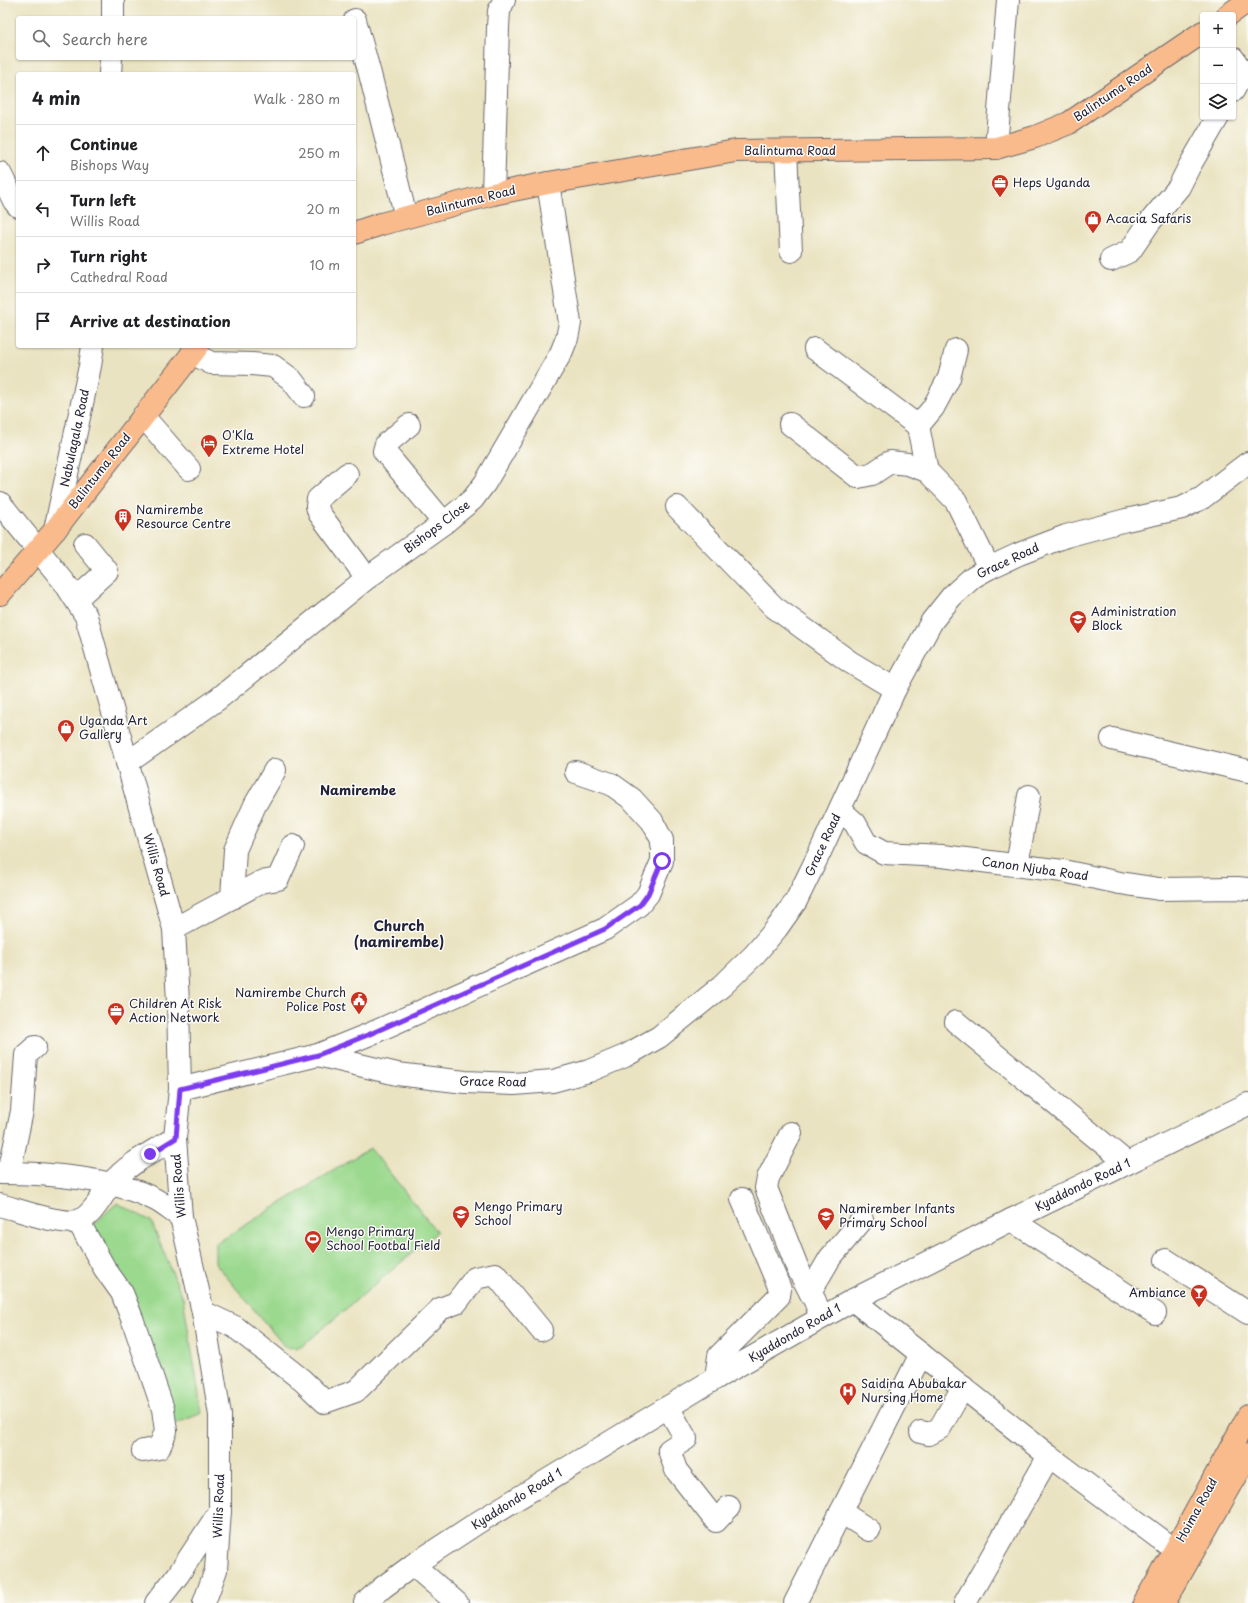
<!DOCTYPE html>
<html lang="en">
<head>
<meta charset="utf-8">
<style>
  :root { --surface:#fff; --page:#f6f6f6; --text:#202124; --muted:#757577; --line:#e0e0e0 }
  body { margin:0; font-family:"Playpen Sans",sans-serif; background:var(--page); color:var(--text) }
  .controls { position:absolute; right:12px; top:12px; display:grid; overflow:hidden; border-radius:4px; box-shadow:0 1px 3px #0004 }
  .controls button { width:36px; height:36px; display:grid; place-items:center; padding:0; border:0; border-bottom:1px solid var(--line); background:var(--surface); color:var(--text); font:20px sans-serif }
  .stop { position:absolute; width:12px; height:12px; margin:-9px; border:3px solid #7c3aed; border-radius:50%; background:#fff }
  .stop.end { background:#7c3aed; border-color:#fff; box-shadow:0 1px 4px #0008 }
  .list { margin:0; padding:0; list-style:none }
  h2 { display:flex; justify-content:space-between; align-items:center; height:52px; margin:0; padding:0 16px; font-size:17px }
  h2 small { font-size:13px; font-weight:400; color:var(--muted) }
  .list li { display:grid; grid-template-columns:26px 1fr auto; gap:12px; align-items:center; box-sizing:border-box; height:56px; padding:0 16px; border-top:1px solid var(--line) }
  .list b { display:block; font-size:15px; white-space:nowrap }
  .list p { margin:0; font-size:13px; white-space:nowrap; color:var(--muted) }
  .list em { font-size:13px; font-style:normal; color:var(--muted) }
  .icon { flex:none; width:22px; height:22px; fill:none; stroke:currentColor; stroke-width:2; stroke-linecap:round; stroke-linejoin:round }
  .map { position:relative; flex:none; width:1248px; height:1603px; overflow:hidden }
  .search { position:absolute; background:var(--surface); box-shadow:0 1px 3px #0004; left:16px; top:16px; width:340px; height:44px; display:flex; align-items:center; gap:10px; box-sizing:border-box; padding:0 14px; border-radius:4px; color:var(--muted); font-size:15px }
  .panel { position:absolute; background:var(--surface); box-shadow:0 1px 3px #0004; left:16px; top:72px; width:340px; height:276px; border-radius:4px }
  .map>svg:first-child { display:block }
  .green { fill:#9bd98e; stroke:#5e7e64 }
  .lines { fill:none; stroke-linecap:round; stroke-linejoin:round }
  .minor-casing { stroke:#68666a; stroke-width:24 }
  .major-casing { stroke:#68666a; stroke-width:24 }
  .minor { stroke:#fff; stroke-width:22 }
  .major { stroke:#fabb8c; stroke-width:22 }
  .route { stroke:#7c3aed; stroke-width:5 }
  .labels { text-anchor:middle; stroke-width:3; stroke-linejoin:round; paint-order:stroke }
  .street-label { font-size:12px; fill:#22223b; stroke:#fdfcf7 }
  .poi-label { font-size:12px; fill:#22223b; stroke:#fdfcf7; text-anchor:start }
  .neighbourhood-label { font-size:13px; font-weight:bold; fill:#22223b; stroke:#fdfcf7 }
  .quarter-label { font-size:14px; font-weight:bold; fill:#22223b; stroke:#fdfcf7 }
</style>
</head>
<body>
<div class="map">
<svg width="1248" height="1603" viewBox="0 0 1248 1603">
  <rect width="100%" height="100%" fill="#fdfcf7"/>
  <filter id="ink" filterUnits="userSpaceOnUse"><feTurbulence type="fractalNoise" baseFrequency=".025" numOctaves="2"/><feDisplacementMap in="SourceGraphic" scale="8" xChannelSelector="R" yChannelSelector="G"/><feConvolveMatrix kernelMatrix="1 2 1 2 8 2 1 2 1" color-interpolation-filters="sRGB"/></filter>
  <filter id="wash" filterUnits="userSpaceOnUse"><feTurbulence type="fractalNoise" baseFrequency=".012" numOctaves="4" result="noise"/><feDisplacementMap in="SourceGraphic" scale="16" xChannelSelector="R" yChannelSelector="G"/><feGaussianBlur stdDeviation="0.9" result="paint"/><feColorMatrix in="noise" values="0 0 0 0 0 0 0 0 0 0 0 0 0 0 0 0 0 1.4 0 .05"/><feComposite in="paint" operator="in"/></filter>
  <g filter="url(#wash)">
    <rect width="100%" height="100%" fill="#eae3c1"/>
    <g class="green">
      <polygon points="370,1148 437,1232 301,1347 286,1348 215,1263 215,1244"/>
      <polygon points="117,1203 151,1221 183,1298 202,1413 170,1426 91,1227"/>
    </g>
  </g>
  <g filter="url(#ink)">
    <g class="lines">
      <defs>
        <g id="minor">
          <polyline points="113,18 113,0"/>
          <polyline points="355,20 370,74 406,217"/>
          <polyline points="1233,58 1243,73 1248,78"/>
          <polyline points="110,74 111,58"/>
          <polyline points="1233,91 1243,73"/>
          <polyline points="996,148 1008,0"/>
          <polyline points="786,151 791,251"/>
          <polyline points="0,173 14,201 18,206"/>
          <polyline points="493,194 498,27 499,11 504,0"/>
          <polyline points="1111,260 1130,251 1149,223 1179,187 1189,167 1218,117"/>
          <polyline points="815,349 918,426 933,408 949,378 956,350"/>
          <polyline points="192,353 211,363 252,364 273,366 291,379 304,396"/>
          <polyline points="143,416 189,469"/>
          <polyline points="790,424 858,477 872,474 890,462 908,464 927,471 956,501 989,568"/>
          <polyline points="409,425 386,444 384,451 444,523"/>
          <polyline points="918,426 927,471"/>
          <polyline points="347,474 318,499 317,506 319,513 367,578"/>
          <polyline points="0,503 65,583 86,616 174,929 178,1002 180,1089 175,1138 181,1217 203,1312 220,1415 220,1510 216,1570 204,1603"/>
          <polyline points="677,507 774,607 850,662 895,689"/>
          <polyline points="55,530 90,366 93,346"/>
          <polyline points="76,599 107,571 85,544"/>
          <polyline points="1112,739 1248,771"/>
          <polyline points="127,763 218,699 367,578 444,523 473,499 485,483 561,353 567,338 570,323 548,183"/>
          <polyline points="839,812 847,816 855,823 866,843 884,853 942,856 1063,871 1120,883 1159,889 1237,888 1248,889"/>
          <polyline points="1017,865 1029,796"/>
          <polyline points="232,898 235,850 255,805 275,770"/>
          <polyline points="174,929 261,882 278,879 293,846"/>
          <polyline points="956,1022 1127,1163"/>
          <polyline points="318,1055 397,1074 465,1082 514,1084 553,1081 589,1071 625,1056 659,1037 722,986 754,955 777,928 796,901 820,852 895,689 932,621 952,596 973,577 989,568 1019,554 1066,536 1126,520 1182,508 1202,498 1248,463"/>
          <polyline points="180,1089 318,1055 370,1034 605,929 639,905 648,894 662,861 662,840 652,821 632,799 611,784 576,772"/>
          <polyline points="791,1133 768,1178 766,1188 798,1269 815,1301 821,1318"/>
          <path d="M0,1173C47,1173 114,1178 156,1200C165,1205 173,1212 181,1217"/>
          <polyline points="9,1173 22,1111 26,1055 35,1047"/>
          <path d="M0,1205C19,1210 59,1225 77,1221C92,1218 102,1195 111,1184C127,1164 154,1151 175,1138"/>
          <polyline points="1011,1220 1155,1313"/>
          <polyline points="78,1221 105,1269 122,1293 133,1321 163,1409 166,1431 159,1448 143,1451"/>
          <polyline points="1166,1260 1248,1313"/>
          <polyline points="810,1292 830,1258 862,1220"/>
          <polyline points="853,1300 1049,1456 1175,1550"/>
          <polyline points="203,1312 235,1327 302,1380 325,1402 356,1391 440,1309 456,1303 475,1278 495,1274 541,1330"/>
          <polyline points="716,1378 719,1356 779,1296 780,1289 742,1199"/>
          <polyline points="668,1407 686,1439 669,1450 676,1470 716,1521 729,1507"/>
          <polyline points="921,1432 929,1434 940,1428 963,1387"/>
          <polyline points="841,1512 869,1530"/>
          <polyline points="413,1565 457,1603"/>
          <polyline points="156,1603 178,1575 220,1511"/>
          <polyline points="365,1603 382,1588 413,1565 477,1523 716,1378 853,1300 1011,1220 1248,1104"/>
          <polyline points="795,1603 921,1354"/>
          <polyline points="965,1603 1049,1456"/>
        </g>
        <g id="major">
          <polyline points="1228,15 1248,1"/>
          <polyline points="354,233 381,224 493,194 548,183 736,151 996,148 1035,137 1069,123 1203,32"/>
          <polyline points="0,594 55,530 198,346"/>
          <polyline points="1144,1603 1175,1550 1248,1416"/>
          <polyline points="1164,1603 1248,1455"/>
        </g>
      </defs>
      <use href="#minor" class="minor-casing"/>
      <use href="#major" class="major-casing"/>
      <use href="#minor" class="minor"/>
      <use href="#major" class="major"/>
    </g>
  </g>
  <g class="lines" filter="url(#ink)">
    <polyline class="route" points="150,1154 176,1138 180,1089 318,1055 370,1034 605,929 640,905 648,894 662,861"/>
  </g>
  <defs>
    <symbol id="office-pin" viewBox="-11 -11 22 30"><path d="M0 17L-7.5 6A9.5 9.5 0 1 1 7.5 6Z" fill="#c8321e" stroke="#fdfcf7"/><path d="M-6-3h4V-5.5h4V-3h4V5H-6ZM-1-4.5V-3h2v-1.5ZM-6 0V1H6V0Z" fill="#fff"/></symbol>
    <symbol id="shop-pin" viewBox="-11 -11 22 30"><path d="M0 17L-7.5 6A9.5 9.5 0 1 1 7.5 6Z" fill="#c8321e" stroke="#fdfcf7"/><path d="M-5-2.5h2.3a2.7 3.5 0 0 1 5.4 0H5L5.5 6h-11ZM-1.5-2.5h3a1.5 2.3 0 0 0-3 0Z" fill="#fff"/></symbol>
    <symbol id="hotel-pin" viewBox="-11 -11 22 30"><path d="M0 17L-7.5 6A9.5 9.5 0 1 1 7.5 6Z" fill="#c8321e" stroke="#fdfcf7"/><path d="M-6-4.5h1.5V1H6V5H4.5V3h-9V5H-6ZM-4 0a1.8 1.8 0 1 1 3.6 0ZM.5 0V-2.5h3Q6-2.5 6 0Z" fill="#fff"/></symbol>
    <symbol id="building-pin" viewBox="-11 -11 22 30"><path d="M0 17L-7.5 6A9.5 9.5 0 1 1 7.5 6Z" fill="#c8321e" stroke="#fdfcf7"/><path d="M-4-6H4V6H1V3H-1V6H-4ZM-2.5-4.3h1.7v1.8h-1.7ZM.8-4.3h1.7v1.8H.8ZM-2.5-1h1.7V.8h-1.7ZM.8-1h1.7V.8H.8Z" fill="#fff"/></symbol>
    <symbol id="school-pin" viewBox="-11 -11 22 30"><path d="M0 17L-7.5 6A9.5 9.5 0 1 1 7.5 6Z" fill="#c8321e" stroke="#fdfcf7"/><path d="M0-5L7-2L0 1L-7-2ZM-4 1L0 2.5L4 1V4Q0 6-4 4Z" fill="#fff"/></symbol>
    <symbol id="civic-pin" viewBox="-11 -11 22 30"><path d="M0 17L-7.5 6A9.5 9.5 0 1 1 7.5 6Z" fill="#c8321e" stroke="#fdfcf7"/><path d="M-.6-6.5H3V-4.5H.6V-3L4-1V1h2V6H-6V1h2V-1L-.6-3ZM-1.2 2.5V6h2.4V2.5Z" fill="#fff"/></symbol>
    <symbol id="stadium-pin" viewBox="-11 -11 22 30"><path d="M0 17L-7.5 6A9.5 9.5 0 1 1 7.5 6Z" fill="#c8321e" stroke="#fdfcf7"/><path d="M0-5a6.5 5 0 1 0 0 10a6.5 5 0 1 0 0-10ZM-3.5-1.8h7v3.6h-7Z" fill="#fff"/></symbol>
    <symbol id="bar-pin" viewBox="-11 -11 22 30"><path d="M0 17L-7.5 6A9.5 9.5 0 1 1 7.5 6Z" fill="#c8321e" stroke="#fdfcf7"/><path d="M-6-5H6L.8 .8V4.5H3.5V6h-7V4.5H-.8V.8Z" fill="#fff"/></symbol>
    <symbol id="hospital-pin" viewBox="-11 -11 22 30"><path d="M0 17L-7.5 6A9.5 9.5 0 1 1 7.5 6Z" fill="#c8321e" stroke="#fdfcf7"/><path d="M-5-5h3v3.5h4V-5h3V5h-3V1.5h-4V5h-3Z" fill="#fff"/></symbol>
  </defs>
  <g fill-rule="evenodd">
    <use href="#office-pin" x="990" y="173" width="20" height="27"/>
    <use href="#shop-pin" x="1083" y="209" width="20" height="27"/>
    <use href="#hotel-pin" x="199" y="433" width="20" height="27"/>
    <use href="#building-pin" x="113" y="507" width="20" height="27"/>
    <use href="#school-pin" x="1068" y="609" width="20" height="27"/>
    <use href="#shop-pin" x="56" y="718" width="20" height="27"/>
    <use href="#civic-pin" x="349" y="990" width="20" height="27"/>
    <use href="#office-pin" x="106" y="1001" width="20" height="27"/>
    <use href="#school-pin" x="451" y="1204" width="20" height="27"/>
    <use href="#school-pin" x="816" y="1206" width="20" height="27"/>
    <use href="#stadium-pin" x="303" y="1229" width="20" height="27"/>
    <use href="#bar-pin" x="1189" y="1283" width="20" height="27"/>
    <use href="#hospital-pin" x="838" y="1381" width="20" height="27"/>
  </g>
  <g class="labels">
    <g class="street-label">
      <text transform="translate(1113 93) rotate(-34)" y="4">Balintuma Road</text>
      <text x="790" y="155">Balintuma Road</text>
      <text transform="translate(471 201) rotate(-14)" y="4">Balintuma Road</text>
      <text transform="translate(75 438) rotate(-78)" y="4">Nabulagala Road</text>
      <text transform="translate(100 471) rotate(-52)" y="4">Balintuma Road</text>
      <text transform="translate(437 527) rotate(-37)" y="4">Bishops Close</text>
      <text transform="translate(1008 561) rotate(-25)" y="4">Grace Road</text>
      <text transform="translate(823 845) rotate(-65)" y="4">Grace Road</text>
      <text transform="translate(156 865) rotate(74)" y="4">Willis Road</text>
      <text transform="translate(1035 869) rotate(8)" y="4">Canon Njuba Road</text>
      <text transform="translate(493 1082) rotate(1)" y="4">Grace Road</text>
      <text transform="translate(1083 1185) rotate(-26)" y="4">Kyaddondo Road 1</text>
      <text transform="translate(179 1186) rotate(-95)" y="4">Willis Road</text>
      <text transform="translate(795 1333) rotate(-30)" y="4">Kyaddondo Road 1</text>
      <text transform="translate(517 1499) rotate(-32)" y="4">Kyaddondo Road 1</text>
      <text transform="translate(219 1506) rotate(-88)" y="4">Willis Road</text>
      <text transform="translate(1197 1510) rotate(-61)" y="4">Hoima Road</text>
    </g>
    <g class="poi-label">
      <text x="1013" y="187">Heps Uganda</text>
      <text x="1106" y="223">Acacia Safaris</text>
      <text x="222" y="440">O'Kla<tspan x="222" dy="14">Extreme Hotel</tspan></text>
      <text x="136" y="514">Namirembe<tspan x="136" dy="14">Resource Centre</tspan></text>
      <text x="1091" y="616">Administration<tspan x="1091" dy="14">Block</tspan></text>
      <text x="79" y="725">Uganda Art<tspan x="79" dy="14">Gallery</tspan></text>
      <text x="346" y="997" text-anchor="end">Namirembe Church<tspan x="346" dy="14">Police Post</tspan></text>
      <text x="129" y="1008">Children At Risk<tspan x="129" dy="14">Action Network</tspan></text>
      <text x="474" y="1211">Mengo Primary<tspan x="474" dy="14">School</tspan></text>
      <text x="839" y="1213">Namirember Infants<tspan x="839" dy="14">Primary School</tspan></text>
      <text x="326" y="1236">Mengo Primary<tspan x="326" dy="14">School Footbal Field</tspan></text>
      <text x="1186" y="1297" text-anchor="end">Ambiance</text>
      <text x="861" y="1388">Saidina Abubakar<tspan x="861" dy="14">Nursing Home</tspan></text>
    </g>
    <g class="neighbourhood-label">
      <text x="358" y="795">Namirembe</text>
    </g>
    <g class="quarter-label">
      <text x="399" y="931">Church<tspan x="399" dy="16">(namirembe)</tspan></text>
    </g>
  </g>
</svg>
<div class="controls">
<button>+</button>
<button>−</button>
<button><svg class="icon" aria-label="layers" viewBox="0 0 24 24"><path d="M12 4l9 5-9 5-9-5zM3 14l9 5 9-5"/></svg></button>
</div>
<div class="stop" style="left:662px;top:861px"></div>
<div class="stop end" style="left:150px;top:1154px"></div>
<div class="search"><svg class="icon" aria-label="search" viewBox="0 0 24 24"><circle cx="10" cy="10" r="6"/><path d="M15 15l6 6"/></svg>Search here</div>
<section class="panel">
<h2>4 min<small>Walk · 280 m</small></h2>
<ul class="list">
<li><svg class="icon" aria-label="ahead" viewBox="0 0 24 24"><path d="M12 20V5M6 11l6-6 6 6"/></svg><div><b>Continue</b><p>Bishops Way</p></div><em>250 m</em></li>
<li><svg class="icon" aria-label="left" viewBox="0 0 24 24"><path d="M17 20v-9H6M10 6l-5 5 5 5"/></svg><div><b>Turn left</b><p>Willis Road</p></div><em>20 m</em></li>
<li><svg class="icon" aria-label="right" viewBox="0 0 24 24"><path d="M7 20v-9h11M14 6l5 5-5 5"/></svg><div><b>Turn right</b><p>Cathedral Road</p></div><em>10 m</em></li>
<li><svg class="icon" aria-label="arrive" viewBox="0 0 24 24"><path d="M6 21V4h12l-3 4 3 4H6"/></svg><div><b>Arrive at destination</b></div></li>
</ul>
</section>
</div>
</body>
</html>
